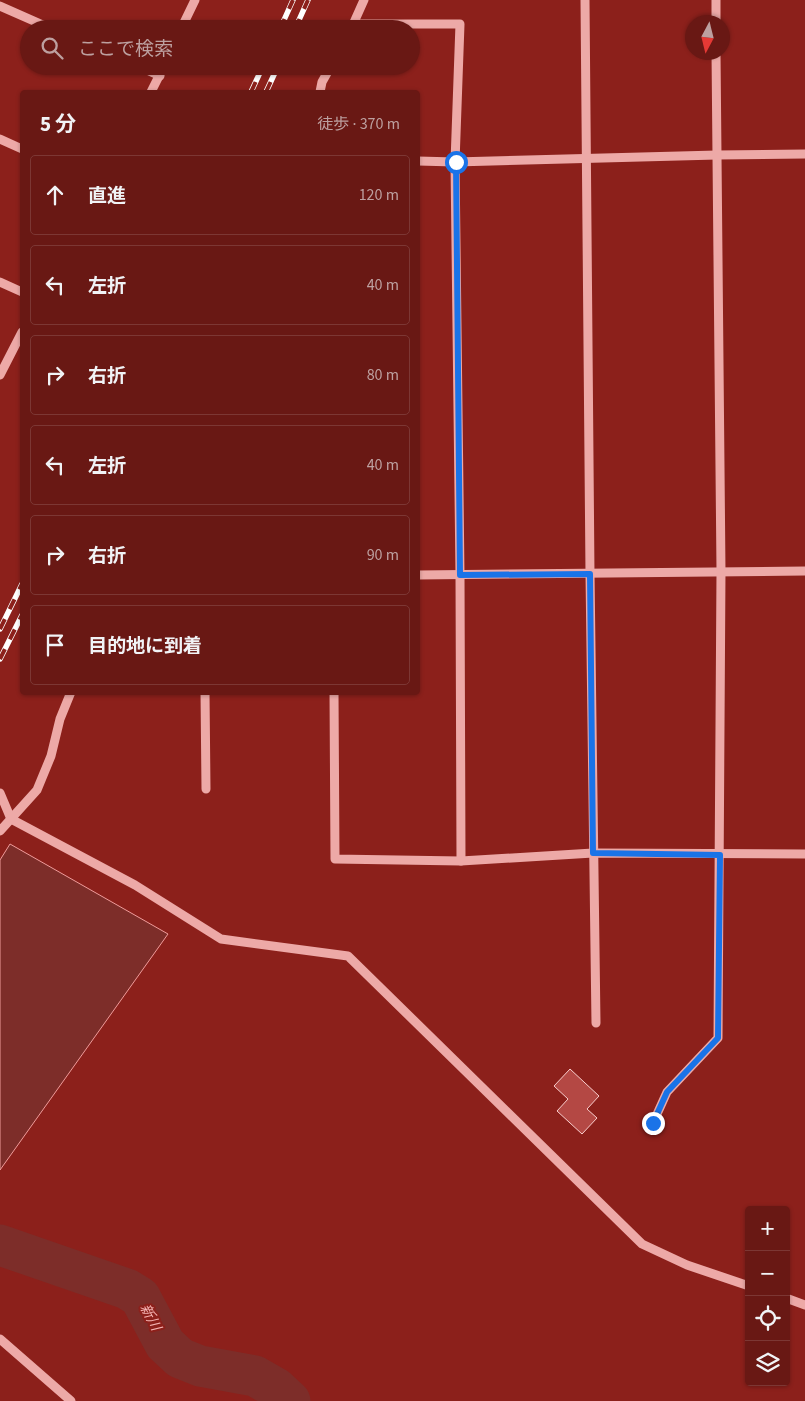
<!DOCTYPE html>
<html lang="ja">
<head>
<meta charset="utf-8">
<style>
  :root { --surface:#691814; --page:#712522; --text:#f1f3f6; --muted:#bda0a0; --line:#7c3734 }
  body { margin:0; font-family:"Source Sans 3","Noto Sans JP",sans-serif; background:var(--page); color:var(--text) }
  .controls { position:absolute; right:15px; bottom:15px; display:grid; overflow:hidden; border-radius:5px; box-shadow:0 1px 4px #0004 }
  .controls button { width:45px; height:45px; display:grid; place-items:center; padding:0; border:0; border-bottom:1px solid var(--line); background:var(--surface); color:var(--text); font:25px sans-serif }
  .compass { position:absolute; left:685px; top:15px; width:45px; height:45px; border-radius:50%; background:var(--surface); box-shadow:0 1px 4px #0004; rotate:187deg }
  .stop { position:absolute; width:15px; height:15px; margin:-11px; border:4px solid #1a73e8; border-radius:50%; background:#fff }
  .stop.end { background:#1a73e8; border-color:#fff; box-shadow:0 1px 5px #0008 }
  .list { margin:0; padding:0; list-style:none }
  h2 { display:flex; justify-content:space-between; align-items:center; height:65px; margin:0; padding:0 20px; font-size:21px }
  h2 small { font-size:16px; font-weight:400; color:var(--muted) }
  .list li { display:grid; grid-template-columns:32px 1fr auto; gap:15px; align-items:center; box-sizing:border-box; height:80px; margin:0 10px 10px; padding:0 10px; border:1px solid var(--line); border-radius:5px }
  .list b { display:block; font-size:19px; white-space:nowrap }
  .list em { font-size:16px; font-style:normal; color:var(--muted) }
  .icon { flex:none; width:28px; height:28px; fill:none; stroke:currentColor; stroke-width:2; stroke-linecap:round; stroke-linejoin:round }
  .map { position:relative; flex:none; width:805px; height:1401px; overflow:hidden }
  .search { position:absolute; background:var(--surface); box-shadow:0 1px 4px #0004; left:20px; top:20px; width:400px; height:55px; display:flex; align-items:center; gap:12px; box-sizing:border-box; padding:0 18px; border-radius:28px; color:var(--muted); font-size:19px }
  .panel { position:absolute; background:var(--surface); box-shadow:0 1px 4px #0004; left:20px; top:90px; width:400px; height:605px; border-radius:5px }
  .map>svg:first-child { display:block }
  .water { fill:#7d2d29; stroke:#ef9b9a }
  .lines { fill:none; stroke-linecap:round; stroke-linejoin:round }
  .river { stroke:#7d2d29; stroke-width:41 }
  .building { fill:#b44844; stroke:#f9cecd }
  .minor { stroke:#eda9a7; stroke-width:9 }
  .rail-casing { stroke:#fff; stroke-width:5.5 }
  .rail { stroke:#8c201b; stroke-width:4; stroke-dasharray:11; stroke-linecap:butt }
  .route { stroke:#1a73e8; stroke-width:6 }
  .labels { text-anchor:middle; stroke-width:4; stroke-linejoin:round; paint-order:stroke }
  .water-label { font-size:14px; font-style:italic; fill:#f4b4b3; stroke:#8c201b }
</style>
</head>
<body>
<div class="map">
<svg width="805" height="1401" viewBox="0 0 805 1401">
  <rect width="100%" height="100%" fill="#8c201b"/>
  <g class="water">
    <polygon points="10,844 168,934 0,1170 0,860"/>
    <polygon points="0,1238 59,1257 131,1284 123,1295 54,1270 0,1252"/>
  </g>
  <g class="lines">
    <polyline class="river" points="0,1245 127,1289 140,1297 165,1344 180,1358 200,1366 255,1376 276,1388 290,1401"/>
  </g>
  <polygon class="building" points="570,1069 599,1096 587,1109 597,1118 582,1134 557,1111 568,1099 554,1086"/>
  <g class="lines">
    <g class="minor">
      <polyline points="585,0 590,574 596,1023"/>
      <polyline points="716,0 716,22"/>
      <polyline points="0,6 52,29"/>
      <polyline points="353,24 460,24 455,162 460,575 461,861"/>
      <polyline points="181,29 195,0"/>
      <polyline points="351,29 364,0"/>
      <polyline points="138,66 160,76"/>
      <polyline points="151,92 164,66"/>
      <polyline points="320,92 322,82 331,66"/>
      <polyline points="0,139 22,149"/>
      <polyline points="418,161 455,162 717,155 805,154"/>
      <polyline points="0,282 22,292"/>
      <polyline points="0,375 22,332"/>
      <polyline points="418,575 805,571"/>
      <polyline points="205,692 206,789"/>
      <polyline points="334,692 335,859 461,861 593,853 805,854"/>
      <polyline points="0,793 11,819 135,885 221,939 348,956 642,1244 687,1265 749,1286"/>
      <polyline points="0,831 37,790 51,756 60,719 71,692"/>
      <polyline points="653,1123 667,1092 718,1038 721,571 716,52"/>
      <polyline points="786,1298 805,1305"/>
      <polyline points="0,1339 71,1401"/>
    </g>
    <defs>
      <g id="rail">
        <polyline points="280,29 293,0"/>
        <polyline points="295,29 308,0"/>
        <polyline points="251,92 263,66"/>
        <polyline points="266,92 278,66"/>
        <polyline points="0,629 22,584"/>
        <polyline points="0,659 22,615"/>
      </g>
    </defs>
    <use href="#rail" class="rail-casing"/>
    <use href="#rail" class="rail"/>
  </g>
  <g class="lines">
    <polyline class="route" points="456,162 460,575 590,574 593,853 720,855 718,1038 667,1092 653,1123"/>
  </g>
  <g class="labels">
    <g class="water-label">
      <text transform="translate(151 1317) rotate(62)" y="5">新川</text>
    </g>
  </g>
</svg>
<div class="controls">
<button>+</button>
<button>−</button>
<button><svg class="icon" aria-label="locate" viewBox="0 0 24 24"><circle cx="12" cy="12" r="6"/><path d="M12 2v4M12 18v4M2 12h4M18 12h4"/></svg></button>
<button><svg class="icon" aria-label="layers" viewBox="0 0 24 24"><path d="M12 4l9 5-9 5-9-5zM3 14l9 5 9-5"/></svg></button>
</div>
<svg class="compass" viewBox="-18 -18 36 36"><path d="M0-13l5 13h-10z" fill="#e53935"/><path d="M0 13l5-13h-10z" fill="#bda0a0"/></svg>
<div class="stop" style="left:456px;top:162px"></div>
<div class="stop end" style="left:653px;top:1123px"></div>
<div class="search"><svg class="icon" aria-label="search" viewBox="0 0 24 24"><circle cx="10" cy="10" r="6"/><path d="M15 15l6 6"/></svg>ここで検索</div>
<section class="panel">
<h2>5 分<small>徒歩 · 370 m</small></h2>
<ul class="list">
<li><svg class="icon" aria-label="ahead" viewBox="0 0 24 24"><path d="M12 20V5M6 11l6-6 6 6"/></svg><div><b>直進</b></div><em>120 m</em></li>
<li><svg class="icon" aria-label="left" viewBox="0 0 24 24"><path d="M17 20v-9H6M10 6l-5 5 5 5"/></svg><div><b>左折</b></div><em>40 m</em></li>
<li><svg class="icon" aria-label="right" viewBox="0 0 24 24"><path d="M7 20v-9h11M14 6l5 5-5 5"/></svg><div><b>右折</b></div><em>80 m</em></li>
<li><svg class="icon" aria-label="left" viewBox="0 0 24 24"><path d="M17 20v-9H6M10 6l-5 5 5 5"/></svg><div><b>左折</b></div><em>40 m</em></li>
<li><svg class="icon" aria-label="right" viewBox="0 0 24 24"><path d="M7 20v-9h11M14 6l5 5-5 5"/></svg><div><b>右折</b></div><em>90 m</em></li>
<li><svg class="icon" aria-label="arrive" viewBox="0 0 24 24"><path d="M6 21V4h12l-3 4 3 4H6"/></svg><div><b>目的地に到着</b></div></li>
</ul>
</section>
</div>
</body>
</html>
